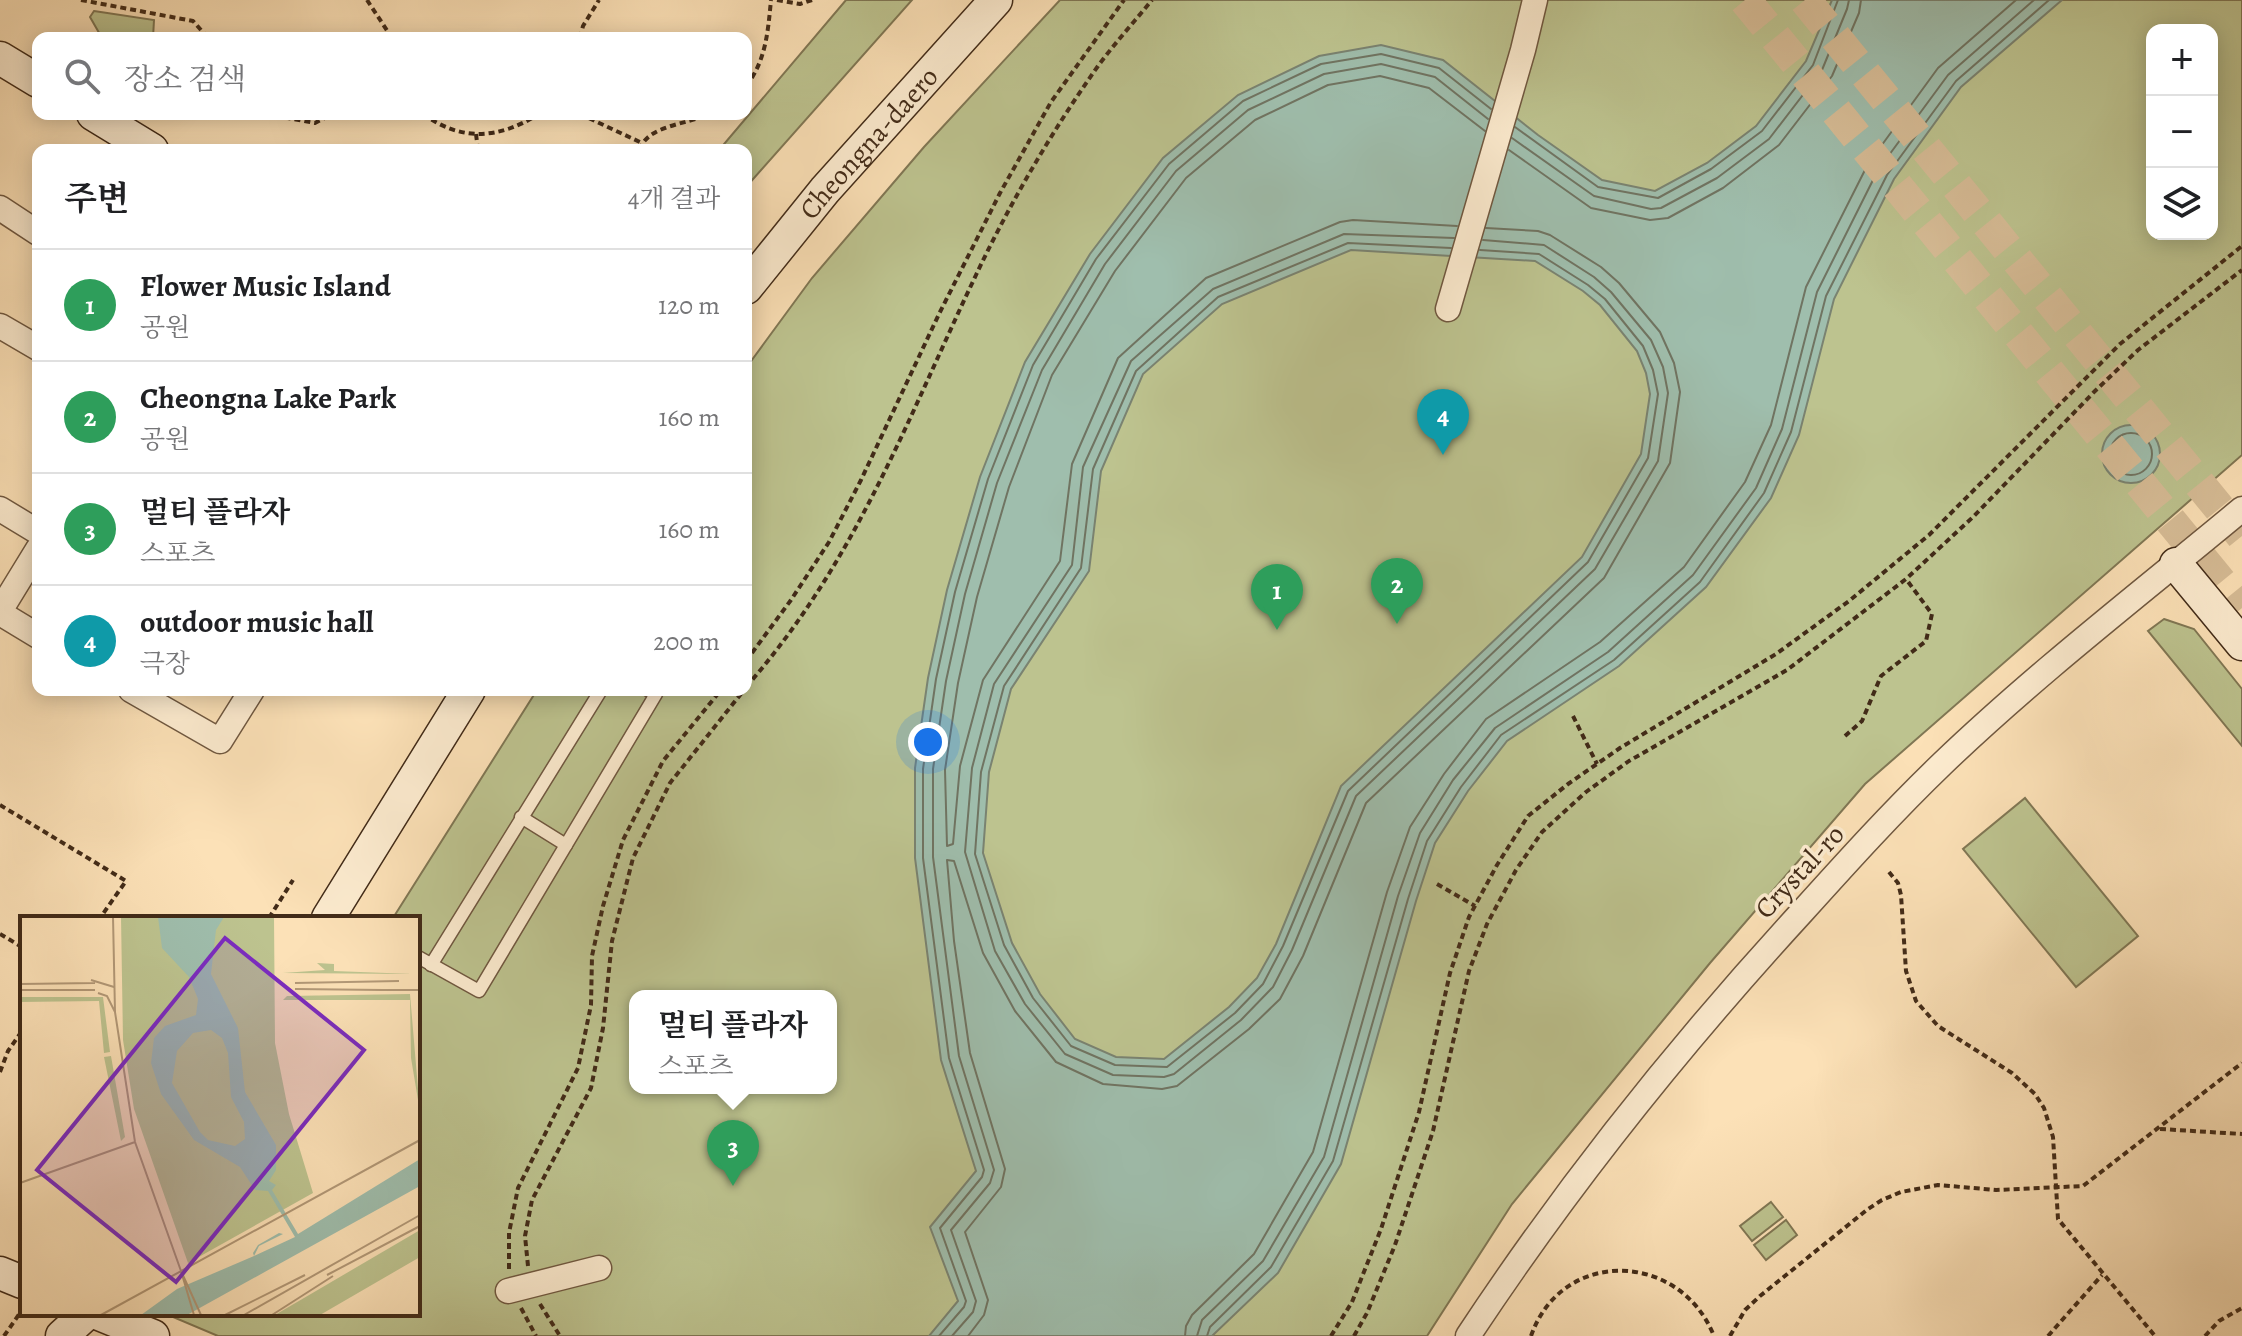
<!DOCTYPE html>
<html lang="ko">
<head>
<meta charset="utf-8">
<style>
  :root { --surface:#fff; --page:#f2f2f2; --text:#202124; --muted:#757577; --line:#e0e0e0; --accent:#111827 }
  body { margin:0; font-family:Alegreya,"Noto Serif KR",serif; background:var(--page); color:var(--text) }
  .controls { position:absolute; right:24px; top:24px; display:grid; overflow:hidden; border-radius:16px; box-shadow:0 4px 20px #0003 }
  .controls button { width:72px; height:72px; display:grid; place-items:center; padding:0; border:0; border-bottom:2px solid var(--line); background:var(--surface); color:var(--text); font:40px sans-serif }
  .you { position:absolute; left:928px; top:742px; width:28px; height:28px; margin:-20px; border:6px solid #fff; border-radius:50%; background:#1a73e8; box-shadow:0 0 0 12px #1a73e833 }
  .badge { display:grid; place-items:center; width:52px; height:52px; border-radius:50%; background:var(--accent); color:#fff; font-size:26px; font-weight:700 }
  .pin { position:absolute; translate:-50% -66px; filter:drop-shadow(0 2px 4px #0008) }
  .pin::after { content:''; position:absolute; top:42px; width:28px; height:24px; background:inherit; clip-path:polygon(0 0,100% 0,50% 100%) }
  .popup { position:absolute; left:629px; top:990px; width:208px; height:104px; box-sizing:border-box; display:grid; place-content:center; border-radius:16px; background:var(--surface); filter:drop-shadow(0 2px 6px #0005); font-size:26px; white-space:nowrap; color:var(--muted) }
  .popup b { font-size:30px; color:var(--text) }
  .popup::after { content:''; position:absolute; left:50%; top:100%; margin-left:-16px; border:16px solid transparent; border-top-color:var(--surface) }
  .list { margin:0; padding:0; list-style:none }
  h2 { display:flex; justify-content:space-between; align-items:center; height:104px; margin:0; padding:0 32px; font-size:34px }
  h2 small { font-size:26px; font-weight:400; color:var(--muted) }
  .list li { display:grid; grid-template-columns:52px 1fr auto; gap:24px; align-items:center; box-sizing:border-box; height:112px; padding:0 32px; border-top:2px solid var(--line) }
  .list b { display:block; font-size:30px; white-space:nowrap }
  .list p { margin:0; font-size:26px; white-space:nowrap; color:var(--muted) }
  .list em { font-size:26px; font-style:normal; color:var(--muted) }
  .icon { flex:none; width:44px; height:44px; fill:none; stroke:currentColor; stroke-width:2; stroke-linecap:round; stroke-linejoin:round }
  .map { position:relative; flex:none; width:2242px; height:1336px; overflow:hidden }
  .search { position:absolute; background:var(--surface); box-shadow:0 4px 20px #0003; left:32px; top:32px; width:720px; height:88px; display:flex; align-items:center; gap:20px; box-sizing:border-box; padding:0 28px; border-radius:16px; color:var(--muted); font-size:30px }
  .panel { position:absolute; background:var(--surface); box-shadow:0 4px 20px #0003; left:32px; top:144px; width:720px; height:552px; border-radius:16px }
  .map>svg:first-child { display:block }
  .green { fill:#bdc38f; stroke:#807754; stroke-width:2; fill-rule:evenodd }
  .water { fill:#9fbead; stroke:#7a8371; stroke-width:2; fill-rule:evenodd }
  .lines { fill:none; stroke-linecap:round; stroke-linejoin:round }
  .shore { stroke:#707462; stroke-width:2 }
  .secondary-tunnel { stroke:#d7bd97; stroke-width:32; stroke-dasharray:32 16; stroke-linecap:butt }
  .lane-casing { stroke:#705840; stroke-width:15 }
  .street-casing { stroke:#705840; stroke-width:27 }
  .secondary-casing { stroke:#422b18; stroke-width:35 }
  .path { stroke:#422b18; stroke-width:4; stroke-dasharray:6 4; stroke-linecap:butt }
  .lane { stroke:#fdecd0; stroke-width:12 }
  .street { stroke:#fdecd0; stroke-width:24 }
  .secondary { stroke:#fdecd0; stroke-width:32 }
  .labels { text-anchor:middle; stroke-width:7; stroke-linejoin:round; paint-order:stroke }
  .street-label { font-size:28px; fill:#422b18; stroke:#fdecd0 }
  .inset-road { fill:none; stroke:#b29877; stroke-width:2 }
  .view { fill:#7b2cbf; fill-opacity:0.15; stroke:#7b2cbf; stroke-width:4 }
  .inset-edge { fill:none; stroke:#422b18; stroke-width:4 }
</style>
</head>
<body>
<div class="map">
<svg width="2242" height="1336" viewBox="0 0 2242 1336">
  <rect width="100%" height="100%" fill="#fce1b7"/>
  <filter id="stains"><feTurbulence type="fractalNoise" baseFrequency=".0025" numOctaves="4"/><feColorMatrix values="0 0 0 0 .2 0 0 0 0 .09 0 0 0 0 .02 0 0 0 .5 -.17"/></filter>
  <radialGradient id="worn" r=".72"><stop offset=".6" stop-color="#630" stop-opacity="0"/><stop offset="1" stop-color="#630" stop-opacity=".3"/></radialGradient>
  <g class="green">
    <polygon points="846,0 912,0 746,187 746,150 719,150"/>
    <path d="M1060,0H2242V455L1865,784L1710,963L1512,1204L1427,1336H218L173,1317L172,1314H418V918H393L537,690H746V368L812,278L924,147ZM2152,30H2212V234H2152ZM635,996H831V1088H635Z"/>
    <polygon points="94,11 154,20 153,38 102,38 90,17"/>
    <polygon points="2164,619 2194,629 2242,689 2242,746 2148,631"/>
    <polygon points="2025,798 2138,936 2076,987 1963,849"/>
    <polygon points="1771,1202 1783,1217 1752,1241 1740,1226"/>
    <polygon points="1786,1220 1797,1235 1766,1260 1754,1245"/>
  </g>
  <g class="water">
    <path d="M1832,0H2062L1961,87L1894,179L1834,299L1799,435L1771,498L1706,587L1619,666L1507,741L1468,791L1435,843L1416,901L1341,1164L1278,1273L1212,1336H929L958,1301L930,1227L976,1171L941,1060L915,858V768L928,678L947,590L980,477L1025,362L1090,254L1163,158L1238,95L1319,56L1381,45L1443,60L1538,135L1602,180L1655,191L1707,163L1756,126L1806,61ZM1351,250L1535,261L1583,291L1600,305L1637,351L1646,373L1650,394L1641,454L1582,557L1341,786L1276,944L1257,978L1229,1007L1164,1059L1116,1057L1075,1039L1040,994L1012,943L983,853L989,772L1011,689L1089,571L1101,471L1143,374L1222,304Z"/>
    <circle cx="2131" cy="454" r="29"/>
  </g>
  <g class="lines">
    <g class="shore">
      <polyline points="1515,127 1598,187 1658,198 1711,169 1762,131 1813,65 1838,0"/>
      <polyline points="1512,138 1594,196 1651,209 1661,208 1717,178 1769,139 1822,70 1847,9 1849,0"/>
      <polyline points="1509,150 1591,208 1650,220 1668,218 1723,188 1779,145 1832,76 1859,13 1861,0"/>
      <polyline points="1457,226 1353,220 1340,222 1206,278 1118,358 1072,464 1060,561 983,680 960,766 953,844 947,846 945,770 958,683 977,597 1009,487 1052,375 1115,271 1186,178 1255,120 1328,85 1380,76 1429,88 1485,131"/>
      <polyline points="1454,238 1344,234 1213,289 1131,361 1083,467 1072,565 994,684 972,768 965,852 995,951 1025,1004 1065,1054 1113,1075 1164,1077 1174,1074 1241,1020 1273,987 1292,950 1356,796 1595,569 1658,461 1668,393 1663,367 1651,340 1611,292 1594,277 1544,245 1483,240"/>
      <polyline points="1451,248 1348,243 1218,297 1136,371 1093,469 1081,568 1004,686 981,772 975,854 1004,945 1033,998 1071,1046 1115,1065 1167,1067 1235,1013 1263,984 1283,946 1348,791 1588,562 1648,458 1658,394 1653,370 1643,346 1605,299 1588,285 1539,254 1480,250"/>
      <circle cx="2131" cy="454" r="21"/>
      <polyline points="939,1336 964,1307 966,1301 940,1228 982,1177 984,1170 949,1058 923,858 923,769 936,679 955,592 988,479 1033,365 1096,259 1169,164 1243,101 1321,64 1381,54 1439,68 1491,109"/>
      <polyline points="952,1336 973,1312 976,1301 951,1230 990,1183 994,1170 959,1056 933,857 933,769 946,681 965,594 997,483 1042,370 1105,264 1176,171 1248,110 1324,74 1381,64 1435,77 1488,119"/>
      <polyline points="968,1336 984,1315 988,1300 965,1232 1001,1187 1005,1169 970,1053 954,941 947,860 954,861 983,953 1015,1011 1056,1062 1103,1084 1162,1089 1177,1086 1249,1029 1280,999 1303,956 1366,803 1604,578 1670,463 1680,392 1674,363 1660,332 1619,283 1601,267 1550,235 1538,231 1486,228"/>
      <polyline points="1185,1336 1186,1326 1192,1315 1254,1254 1313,1152 1387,892 1410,827 1444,774 1486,719 1600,642 1684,567 1745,482 1771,425 1806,287 1868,164 1938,68 2016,0"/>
      <polyline points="1197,1336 1202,1320 1263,1261 1324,1157 1398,896 1420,833 1453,780 1495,728 1608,652 1693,575 1756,488 1782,429 1817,292 1878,170 1948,75 2034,0"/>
      <polyline points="1207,1336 1210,1327 1271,1267 1333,1161 1408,899 1427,841 1461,787 1501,735 1614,660 1700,582 1764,493 1791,432 1826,296 1887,175 1956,81 2049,0"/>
    </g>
    <g class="secondary-tunnel">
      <polyline points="1745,0 2242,608"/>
      <polyline points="1805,0 2242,536"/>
    </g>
    <defs>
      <g id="lane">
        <polyline points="521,817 566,845"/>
        <polyline points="418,957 479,991 656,694 648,690"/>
        <polyline points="431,965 601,690"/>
      </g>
      <g id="street">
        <polyline points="0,208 38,233"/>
        <polyline points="1448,309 1523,50 1535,0"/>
        <polyline points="0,326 38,348"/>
        <polyline points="0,509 38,532"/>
        <polyline points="0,611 38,549"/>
        <polyline points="0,613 38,636"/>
        <polyline points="131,690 220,741 252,690"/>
        <polyline points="508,1291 599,1268"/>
        <path d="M1468,1336C1567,1186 1679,1046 1801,913C1847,862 1893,811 1942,764C2037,673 2141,593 2242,509"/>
      </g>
      <g id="secondary">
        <polyline points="0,58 38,81"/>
        <polyline points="93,114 152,150"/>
        <path id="s1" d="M746,288L825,190L996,0"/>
        <polyline points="2176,564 2242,644"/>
        <polyline points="328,918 469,690"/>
        <polyline points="0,1273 22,1282"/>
        <polyline points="99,1314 153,1336"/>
        <polyline points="62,1336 86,1314"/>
      </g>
    </defs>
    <use href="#lane" class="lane-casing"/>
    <use href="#street" class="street-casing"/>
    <use href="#secondary" class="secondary-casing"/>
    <g class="path">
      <polyline points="81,0 193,21 208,38"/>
      <polyline points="367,0 392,38"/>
      <polyline points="777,0 800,4 812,0"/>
      <polyline points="580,38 583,26 599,0"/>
      <path d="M746,86C766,61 768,31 771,0"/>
      <polyline points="265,114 315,123 332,114"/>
      <path d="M423,114C462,142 499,139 539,114"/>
      <polyline points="580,114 642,143"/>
      <polyline points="476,134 478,150"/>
      <path d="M640,150C646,125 690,124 709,114"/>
      <polyline points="746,661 791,600 829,542 861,480 939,314 1000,193 1051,102 1124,0"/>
      <path d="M746,687C855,563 906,422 976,275C1010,203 1052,131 1098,66C1115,43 1134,22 1152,0"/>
      <polyline points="1573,716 1597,764"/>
      <polyline points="1845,736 1862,721 1881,676 1926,641 1932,614 1906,579"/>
      <polyline points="0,805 126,881 100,918"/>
      <polyline points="1889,872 1898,883 1901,895 1906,971 1916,1001 1938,1026 2012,1073 2035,1094 2044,1108 2053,1137 2058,1219 2155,1336"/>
      <polyline points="1437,884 1475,906"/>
      <polyline points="269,918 293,880"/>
      <polyline points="0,934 22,947"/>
      <polyline points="0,1072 8,1051 22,1031"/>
      <polyline points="2160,1129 2242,1134"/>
      <polyline points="528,1266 525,1236 532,1200 591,1088 603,1028 612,941 633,858 670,783 744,690"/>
      <polyline points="509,1269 509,1233 518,1188 578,1068 591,1005 592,956 603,906 623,840 663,761 721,690"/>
      <polyline points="540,1304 560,1336"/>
      <polyline points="521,1308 536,1336"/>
      <polyline points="4,1336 22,1310"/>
      <polyline points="1331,1336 1352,1302 1381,1229 1419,1112 1450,973 1469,917 1497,865 1528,816 1568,784 1620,748 1776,654 1849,601 1929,535 2120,344 2242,246"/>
      <polyline points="1354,1336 1367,1313 1395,1245 1433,1131 1469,971 1487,924 1516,870 1542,832 1586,792 1629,761 1787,670 1906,579 1973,517 2095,391 2138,350 2242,270"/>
      <path d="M1531,1336C1562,1247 1680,1251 1714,1336"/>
      <polyline points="1730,1336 1745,1310 1760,1296 1868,1209 1882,1200 1901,1192 1938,1185 1996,1190 2083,1186 2242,1063"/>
      <polyline points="2048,1336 2102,1275"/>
      <polyline points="2205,1336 2219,1321 2242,1308"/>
    </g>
    <use href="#lane" class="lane"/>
    <use href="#street" class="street"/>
    <use href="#secondary" class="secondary"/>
  </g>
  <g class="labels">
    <g class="street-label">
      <text dy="10" stroke="none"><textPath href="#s1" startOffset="190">Cheongna-daero</textPath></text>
      <text transform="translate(1799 871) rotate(-47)" y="10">Crystal-ro</text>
    </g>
  </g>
  <g transform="translate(20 916)">
    <rect width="400" height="400" fill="#fce1b7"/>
    <path d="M101,1H254L255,127L269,198L293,277L168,347L114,193L103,124ZM297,47L314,48V55L393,58L263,57L305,54ZM390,78L400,196L391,142L390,84H263L267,80ZM0,81H83L90,136L84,137L79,85L0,86ZM91,140L105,221L101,225L84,141ZM400,314V341L300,399H255Z" fill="#bdc38f"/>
    <path d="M138,1H204L196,14L191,58L218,112L225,176L256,229V254L249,265L256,269L252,274L278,318L400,243V270L167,399H121L157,373L234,340L233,337L238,329L259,317L263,318L239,330L234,340L275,321L248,275L235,274L220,251L174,224L141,178L131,147L134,122L145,110L176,99L178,83L169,61L142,32ZM191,114L202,122L208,137L211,181L224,206L225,223L215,230L188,224L180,216L152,167L157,135L173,117Z" fill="#9fbead" fill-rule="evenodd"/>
    <path class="inset-road" d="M93,1L95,96M400,1V34M71,64L94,71M275,67L379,65M0,68L75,67M275,73L363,74M0,74H75M362,74H400M78,77L87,80L95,96L115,226L161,355M0,267L115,226M307,359L400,310M81,399L400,224M174,399L161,355L181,399M205,399L285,359M224,399L400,299M252,399L313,360"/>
    <path class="view" d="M205,22L344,134L156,366L17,254Z"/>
    <rect width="400" height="400" class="inset-edge"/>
  </g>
  <rect width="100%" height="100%" filter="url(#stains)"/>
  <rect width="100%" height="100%" fill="url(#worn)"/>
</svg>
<div class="controls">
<button>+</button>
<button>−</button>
<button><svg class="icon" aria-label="layers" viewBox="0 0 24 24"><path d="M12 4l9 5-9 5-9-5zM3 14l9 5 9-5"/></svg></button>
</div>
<div class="you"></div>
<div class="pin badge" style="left:1277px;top:630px;background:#2e9e5b">1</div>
<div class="pin badge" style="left:1397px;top:624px;background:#2e9e5b">2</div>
<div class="pin badge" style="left:733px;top:1186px;background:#2e9e5b">3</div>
<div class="popup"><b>멀티 플라자</b>스포츠</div>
<div class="pin badge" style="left:1443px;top:455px;background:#0f9aa8">4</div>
<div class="search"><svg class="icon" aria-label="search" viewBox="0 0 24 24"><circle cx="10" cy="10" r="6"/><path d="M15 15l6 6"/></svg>장소 검색</div>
<section class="panel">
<h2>주변<small>4개 결과</small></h2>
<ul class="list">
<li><span class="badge" style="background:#2e9e5b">1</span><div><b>Flower Music Island</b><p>공원</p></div><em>120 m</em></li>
<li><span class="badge" style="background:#2e9e5b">2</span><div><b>Cheongna Lake Park</b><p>공원</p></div><em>160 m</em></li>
<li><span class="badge" style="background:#2e9e5b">3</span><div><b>멀티 플라자</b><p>스포츠</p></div><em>160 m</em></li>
<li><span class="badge" style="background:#0f9aa8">4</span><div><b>outdoor music hall</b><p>극장</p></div><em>200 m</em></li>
</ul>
</section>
</div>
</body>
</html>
